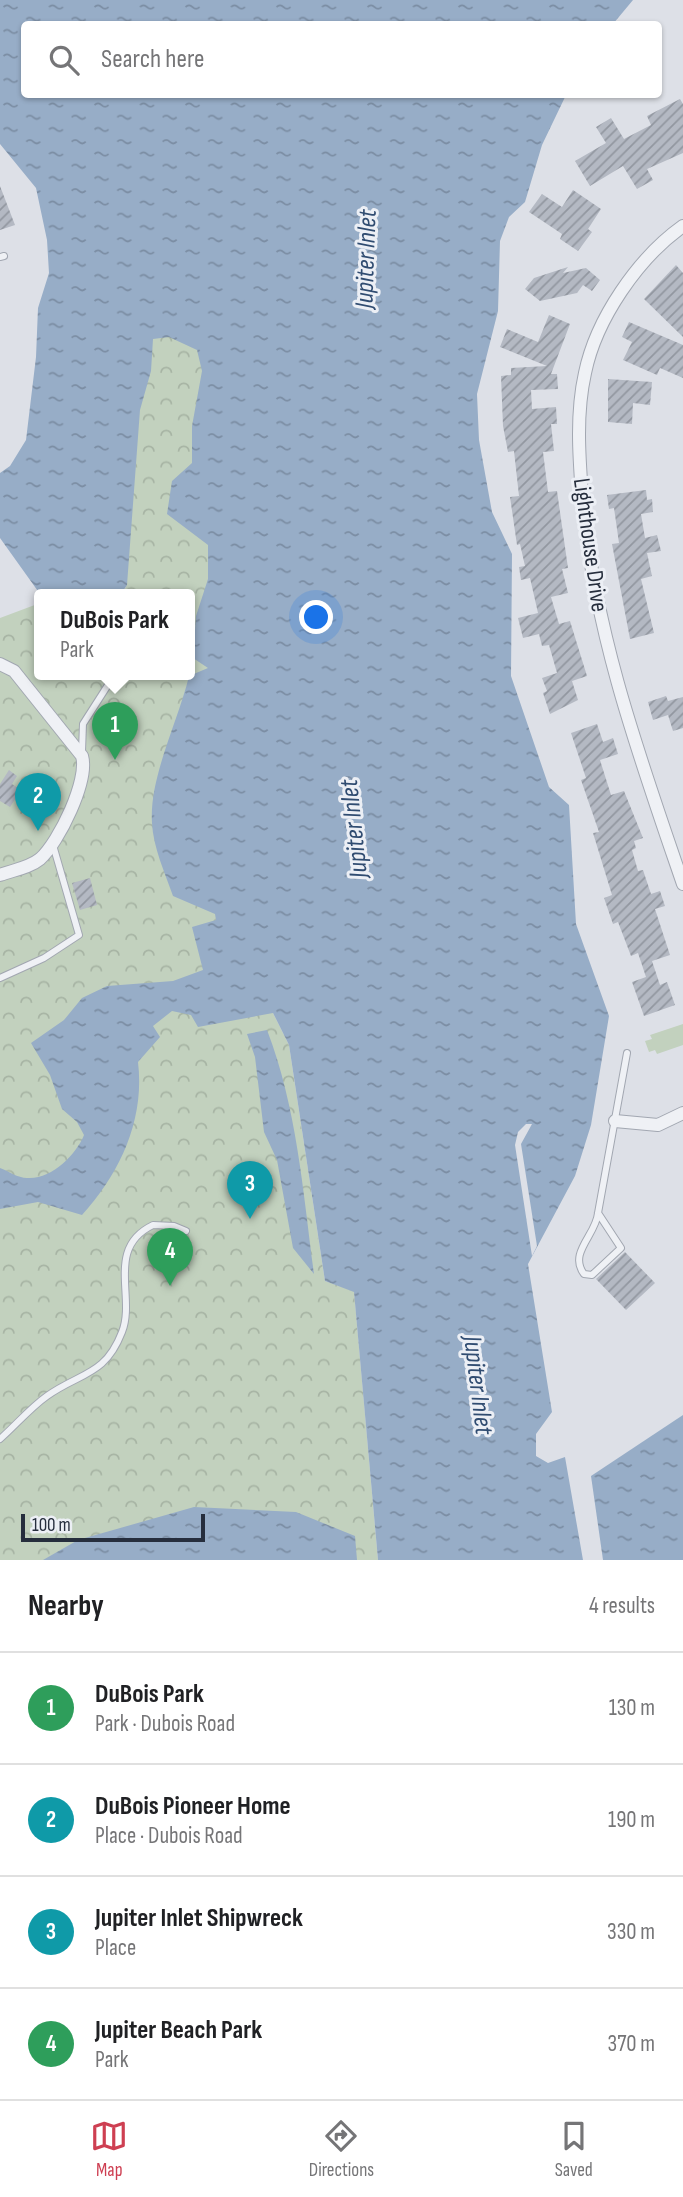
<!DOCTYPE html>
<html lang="en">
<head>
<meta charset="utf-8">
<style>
  :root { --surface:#fff; --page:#f6f6f6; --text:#202124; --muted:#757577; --line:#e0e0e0; --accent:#ce3f52 }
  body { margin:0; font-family:"Sofia Sans Condensed",sans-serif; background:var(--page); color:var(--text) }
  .scale { position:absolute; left:21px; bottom:18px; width:184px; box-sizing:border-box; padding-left:7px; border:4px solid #262e3d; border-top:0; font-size:19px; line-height:24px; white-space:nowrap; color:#262e3d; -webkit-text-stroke:5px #eceff5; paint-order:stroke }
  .you { position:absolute; left:317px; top:618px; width:24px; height:24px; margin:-18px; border:5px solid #fff; border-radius:50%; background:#1a73e8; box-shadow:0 0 0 10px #1a73e833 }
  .badge { display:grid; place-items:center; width:46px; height:46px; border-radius:50%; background:var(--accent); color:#fff; font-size:23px; font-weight:700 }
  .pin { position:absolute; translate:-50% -58px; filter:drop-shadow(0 2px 4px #0008) }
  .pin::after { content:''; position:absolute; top:37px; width:24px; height:21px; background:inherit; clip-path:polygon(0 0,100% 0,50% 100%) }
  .popup { position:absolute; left:34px; top:589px; width:161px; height:91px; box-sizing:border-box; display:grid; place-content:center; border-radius:7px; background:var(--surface); filter:drop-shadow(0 2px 5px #0005); font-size:23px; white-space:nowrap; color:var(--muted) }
  .popup b { font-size:26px; color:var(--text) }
  .popup::after { content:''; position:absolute; left:50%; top:100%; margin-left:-14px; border:14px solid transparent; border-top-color:var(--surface) }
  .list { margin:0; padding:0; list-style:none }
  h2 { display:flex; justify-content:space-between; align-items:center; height:91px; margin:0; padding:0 28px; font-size:30px }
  h2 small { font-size:23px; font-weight:400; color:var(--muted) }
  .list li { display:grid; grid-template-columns:46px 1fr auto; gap:21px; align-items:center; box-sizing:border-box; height:112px; padding:0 28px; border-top:2px solid var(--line) }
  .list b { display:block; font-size:26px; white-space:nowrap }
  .list p { margin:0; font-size:23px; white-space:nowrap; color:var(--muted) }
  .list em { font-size:23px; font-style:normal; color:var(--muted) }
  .icon { flex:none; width:38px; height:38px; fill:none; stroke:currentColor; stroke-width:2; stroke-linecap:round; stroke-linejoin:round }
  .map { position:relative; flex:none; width:683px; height:1560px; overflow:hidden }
  .search { position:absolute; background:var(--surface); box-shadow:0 2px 5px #0004; left:21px; right:21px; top:21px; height:77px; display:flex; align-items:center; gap:18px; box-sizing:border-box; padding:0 24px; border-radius:7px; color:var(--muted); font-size:26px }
  .sheet { height:539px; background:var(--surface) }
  nav { display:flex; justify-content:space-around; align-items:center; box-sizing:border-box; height:98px; border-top:2px solid var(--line); background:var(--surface); font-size:19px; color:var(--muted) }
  nav a { display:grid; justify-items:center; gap:4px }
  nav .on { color:var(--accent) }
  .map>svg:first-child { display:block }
  .grass { fill:#c2d1be }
  .forest { fill:url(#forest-crowns) }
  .water { fill:url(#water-ripples) }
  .pier { fill:#dde0e7 }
  .building { fill:url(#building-hatch) }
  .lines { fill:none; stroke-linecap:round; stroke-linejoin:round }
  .service-casing { stroke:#a2a7b1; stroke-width:8 }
  .minor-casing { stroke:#a2a7b1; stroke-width:14 }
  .service { stroke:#eff1f5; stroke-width:6 }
  .minor { stroke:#eff1f5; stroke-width:12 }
  .labels { text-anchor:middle; stroke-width:6; stroke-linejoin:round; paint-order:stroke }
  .street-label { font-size:24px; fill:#262e3d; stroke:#eceff5 }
  .water-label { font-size:26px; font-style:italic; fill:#304c71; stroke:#eceff5 }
</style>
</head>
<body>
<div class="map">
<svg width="683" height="1560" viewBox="0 0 683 1560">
  <defs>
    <pattern id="forest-crowns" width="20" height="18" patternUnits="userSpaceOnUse" patternTransform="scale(1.75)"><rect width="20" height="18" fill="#c2d1be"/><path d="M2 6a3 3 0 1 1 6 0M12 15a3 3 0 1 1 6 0" fill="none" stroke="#a7b4a4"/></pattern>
    <pattern id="water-ripples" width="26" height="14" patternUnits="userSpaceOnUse" patternTransform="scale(1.75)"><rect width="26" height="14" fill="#97adc7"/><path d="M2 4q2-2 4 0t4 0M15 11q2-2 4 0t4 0" fill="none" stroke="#7b8da3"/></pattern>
    <pattern id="building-hatch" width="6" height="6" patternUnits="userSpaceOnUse" patternTransform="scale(1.75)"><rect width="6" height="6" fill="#b4b9c3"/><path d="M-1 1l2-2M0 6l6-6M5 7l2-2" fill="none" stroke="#9297a0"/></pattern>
  </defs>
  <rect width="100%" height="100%" fill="#dde0e7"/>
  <polygon class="grass" points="683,1024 683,1045 657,1054 655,1050 649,1052 645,1041 652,1039 650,1035"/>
  <polygon class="forest" points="169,335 198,349 203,370 212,469 210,668 273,1013 289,1045 325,1281 354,1291 378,1560 0,1560 0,618 40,603 40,674 190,674 190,594 119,594 126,587 141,386 152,338"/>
  <g class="water">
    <path d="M0,0H633L613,24H24V94L566,95L542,145L525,202L509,217L500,241L498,311L477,394L479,440L492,512L512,554L511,676L549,787L569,805L576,924L609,1016L591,1125L575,1176L528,1264L552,1412L536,1434V1456L548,1463L565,1457L583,1560H378L354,1292L325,1281L289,1045L273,1013L198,1027L191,1015L172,1011L153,1026L160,1037L138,1062C145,1120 120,1173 82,1215L38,1202L0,1209V1168C8,1171 18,1178 27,1178C51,1180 76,1155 84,1135L77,1122L62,1109L50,1075L31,1043L64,1020L82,998L107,986L173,981L203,970L192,927L216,920L215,914L173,896C165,873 153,847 152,823C149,777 178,722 189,676L208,668L193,658L196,616L208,579V545L167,514L172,481L192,463V426L202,371L197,350L169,337L153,339L151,371L140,410L127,585L121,594H40L0,538V473L10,466L26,440L36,357L38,308L49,273L47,240L36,188L0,144Z"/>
    <path d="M267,1030C297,1108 303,1192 314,1274L293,1248L277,1160L264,1132L255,1057L247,1034Z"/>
    <polygon points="683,1415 683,1560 603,1560 591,1476"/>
    <polygon points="194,1507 296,1512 355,1536 357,1560 43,1560 78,1540"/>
  </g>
  <polygon class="pier" points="526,1124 532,1124 521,1144 537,1246 532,1256 515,1145 518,1132"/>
  <g class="building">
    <polygon points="680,99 683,104 683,153 647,169 653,180 637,189 623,166 590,186 575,161 606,143 596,127 611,118 624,139 651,125 647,116"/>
    <polygon points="0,186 15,225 0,230"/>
    <polygon points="573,190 601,209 588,229 592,232 578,251 560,239 562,234 529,212 542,194 562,207"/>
    <polygon points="676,265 683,273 683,337 644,299"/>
    <polygon points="568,267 563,273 586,268 600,280 592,291 583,285 577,293 540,301 525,289 534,278"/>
    <polygon points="549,315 570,324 551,374 557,374 558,389 531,390 532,409 556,407 557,424 551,424 554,451 543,452 548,492 557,491 568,568 562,569 568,593 551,597 559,624 570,621 587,676 572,681 578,700 550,714 543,693 547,691 542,678 557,673 549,645 542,646 539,634 523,638 518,618 538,613 530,578 521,580 519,567 525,566 520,544 517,545 510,497 519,496 514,451 508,452 503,426 501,376 511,375 511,368 547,366 500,347 507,329 538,342"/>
    <polygon points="629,322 683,345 683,378 660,368 657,375 623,360 632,342 622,337"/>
    <polygon points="608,379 652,382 650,405 633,403 632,424 608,422"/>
    <polygon points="646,490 647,500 652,499 653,512 641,514 645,538 657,535 661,551 647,553 652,576 641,579 654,633 630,639 612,544 619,543 614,508 609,509 607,495"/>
    <polygon points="666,696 668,701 683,697 683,728 673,731 668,715 653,720 648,702"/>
    <polygon points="597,724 603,742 613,738 618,754 600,760 611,795 624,791 643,838 634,841 636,848 632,850 638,871 643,870 651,894 660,891 665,906 655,909 670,955 652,961 660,985 667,982 675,1005 644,1016 632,982 646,977 638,953 631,956 618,922 613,924 604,898 612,895 593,833 599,832 581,780 586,778 571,733"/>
    <polygon points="9,770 17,776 12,784 21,790 10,807 0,801 0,784"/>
    <polygon points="90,878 97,905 80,910 72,883"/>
    <polygon points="185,1248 190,1265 163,1274 157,1256"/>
    <polygon points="625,1252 655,1283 626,1310 596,1279"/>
  </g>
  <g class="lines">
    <defs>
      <g id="service">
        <polyline points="0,257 4,256"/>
        <polyline points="82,751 83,724 115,674"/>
        <polyline points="0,978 44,958 79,935 53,845"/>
        <path d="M598,1213L621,1248L592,1275L584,1274C568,1253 596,1235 598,1213L627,1053"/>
        <path d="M0,1439C16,1425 30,1408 47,1396C81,1372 105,1376 122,1332C136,1297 105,1248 153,1225L174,1226L186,1231"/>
      </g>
      <g id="minor">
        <path d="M683,226C638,258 596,319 585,373C576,413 579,455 582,495C594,631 639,756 683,884"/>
        <path d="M0,664L14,671L82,756C89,780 59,842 40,859C29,868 13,870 0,875"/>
        <polyline points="615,1121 658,1125 683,1113"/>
      </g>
    </defs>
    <use href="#service" class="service-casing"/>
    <use href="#minor" class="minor-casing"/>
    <use href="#service" class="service"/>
    <use href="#minor" class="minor"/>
  </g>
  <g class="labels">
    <g class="street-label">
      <text transform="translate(591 545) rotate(82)" y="8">Lighthouse Drive</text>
    </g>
    <g class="water-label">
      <text transform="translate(365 259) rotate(-88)" y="9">Jupiter Inlet</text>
      <text transform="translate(353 829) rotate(-96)" y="9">Jupiter Inlet</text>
      <text transform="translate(479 1385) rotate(83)" y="9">Jupiter Inlet</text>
    </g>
  </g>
</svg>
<div class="scale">100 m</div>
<div class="you"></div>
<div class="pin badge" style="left:115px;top:760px;background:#2e9e5b">1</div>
<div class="popup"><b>DuBois Park</b>Park</div>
<div class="pin badge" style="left:38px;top:831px;background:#0f9aa8">2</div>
<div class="pin badge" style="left:250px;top:1219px;background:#0f9aa8">3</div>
<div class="pin badge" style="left:170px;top:1286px;background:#2e9e5b">4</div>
<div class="search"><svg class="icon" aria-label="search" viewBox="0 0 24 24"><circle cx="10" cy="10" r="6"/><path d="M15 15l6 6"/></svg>Search here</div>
</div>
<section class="sheet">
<h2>Nearby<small>4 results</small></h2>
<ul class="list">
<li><span class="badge" style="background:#2e9e5b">1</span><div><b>DuBois Park</b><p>Park · Dubois Road</p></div><em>130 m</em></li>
<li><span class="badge" style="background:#0f9aa8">2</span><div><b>DuBois Pioneer Home</b><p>Place · Dubois Road</p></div><em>190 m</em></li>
<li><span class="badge" style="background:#0f9aa8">3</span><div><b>Jupiter Inlet Shipwreck</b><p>Place</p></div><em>330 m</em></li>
<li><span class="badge" style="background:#2e9e5b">4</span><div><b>Jupiter Beach Park</b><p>Park</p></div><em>370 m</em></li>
</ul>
</section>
<nav>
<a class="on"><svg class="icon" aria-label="map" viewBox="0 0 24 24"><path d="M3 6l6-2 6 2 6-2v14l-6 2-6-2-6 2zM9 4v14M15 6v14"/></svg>Map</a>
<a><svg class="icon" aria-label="directions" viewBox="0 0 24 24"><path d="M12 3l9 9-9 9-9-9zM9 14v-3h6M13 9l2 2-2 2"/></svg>Directions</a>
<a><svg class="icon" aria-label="saved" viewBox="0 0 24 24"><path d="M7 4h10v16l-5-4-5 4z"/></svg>Saved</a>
</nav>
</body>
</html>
